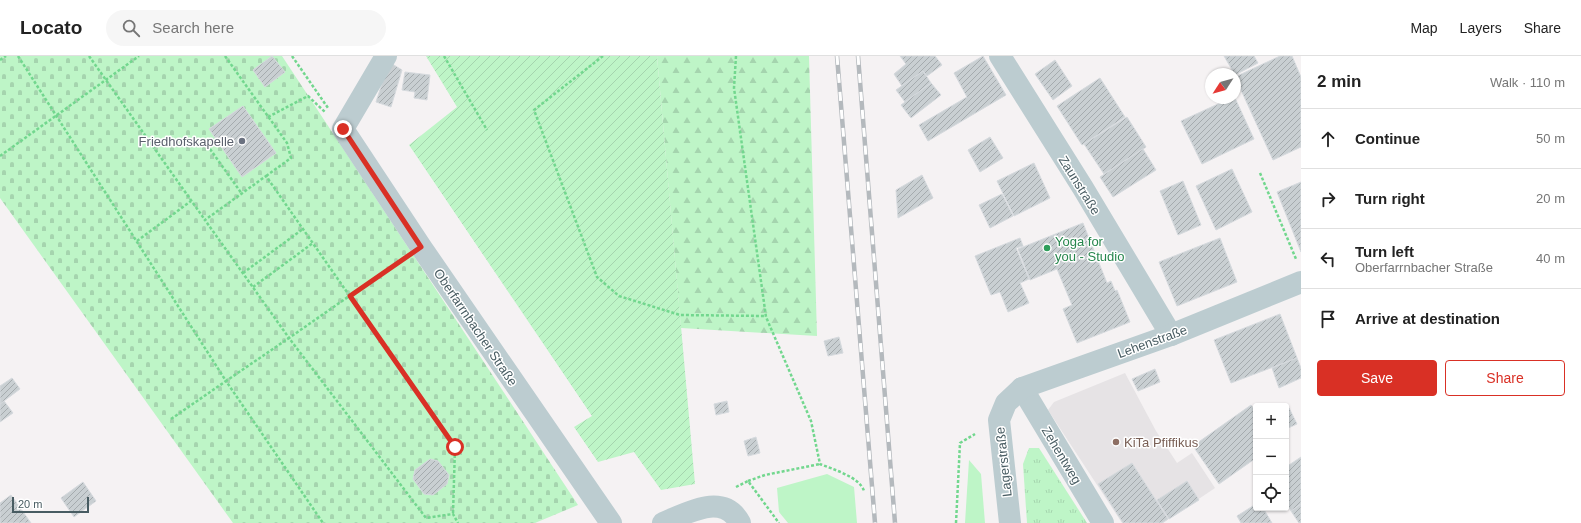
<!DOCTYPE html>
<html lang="en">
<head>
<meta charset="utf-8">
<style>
  :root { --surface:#fff; --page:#f6f6f6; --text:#222; --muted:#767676; --line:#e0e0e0; --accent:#d93025 }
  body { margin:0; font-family:Arial,sans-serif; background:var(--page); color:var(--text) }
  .controls { position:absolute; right:12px; bottom:12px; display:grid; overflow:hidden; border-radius:4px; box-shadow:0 1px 3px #0004 }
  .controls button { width:36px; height:36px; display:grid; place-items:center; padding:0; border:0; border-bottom:1px solid var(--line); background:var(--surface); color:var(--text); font:20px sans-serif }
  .compass { position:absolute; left:1205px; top:12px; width:36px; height:36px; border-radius:50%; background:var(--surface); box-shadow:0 1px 3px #0004; rotate:234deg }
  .scale { position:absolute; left:12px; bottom:10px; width:77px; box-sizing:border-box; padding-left:4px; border:2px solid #485c62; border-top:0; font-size:11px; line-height:14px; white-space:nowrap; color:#485c62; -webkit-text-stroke:3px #fff; paint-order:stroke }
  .stop { position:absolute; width:12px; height:12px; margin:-9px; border:3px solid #d93025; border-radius:50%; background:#fff }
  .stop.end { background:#d93025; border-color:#fff; box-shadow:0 1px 4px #0008 }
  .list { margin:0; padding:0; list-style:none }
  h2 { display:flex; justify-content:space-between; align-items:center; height:52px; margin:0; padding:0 16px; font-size:17px }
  h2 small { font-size:13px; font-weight:400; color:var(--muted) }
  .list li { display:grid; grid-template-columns:26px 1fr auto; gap:12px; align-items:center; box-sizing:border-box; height:60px; padding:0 16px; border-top:1px solid var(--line) }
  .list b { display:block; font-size:15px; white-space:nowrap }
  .list p { margin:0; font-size:13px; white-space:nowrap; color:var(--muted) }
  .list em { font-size:13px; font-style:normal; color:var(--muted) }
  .actions { display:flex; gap:8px; padding:12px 16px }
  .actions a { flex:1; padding:9px 0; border:1px solid var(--accent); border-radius:4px; text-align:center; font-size:14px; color:var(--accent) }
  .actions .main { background:var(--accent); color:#fff }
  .icon { flex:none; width:22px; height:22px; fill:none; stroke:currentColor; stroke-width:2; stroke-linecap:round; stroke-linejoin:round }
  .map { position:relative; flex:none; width:1301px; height:467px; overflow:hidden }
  header { display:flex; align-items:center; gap:24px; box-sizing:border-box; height:56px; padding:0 20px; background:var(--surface); border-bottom:1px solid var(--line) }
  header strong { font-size:19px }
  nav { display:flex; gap:22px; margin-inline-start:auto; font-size:14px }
  .search { width:280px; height:36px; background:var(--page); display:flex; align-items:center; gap:10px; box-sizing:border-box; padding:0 14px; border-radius:22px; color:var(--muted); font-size:15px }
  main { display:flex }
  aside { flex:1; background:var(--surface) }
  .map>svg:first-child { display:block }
  .education { fill:#e6e3e5 }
  .grass { fill:#bef5c7 }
  .forest { fill:url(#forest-firs) }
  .cemetery { fill:url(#cemetery-stones) }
  .park { fill:url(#park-tufts) }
  .garden { fill:url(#garden-furrows) }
  .building { fill:url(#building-hatch); stroke:#d6dade }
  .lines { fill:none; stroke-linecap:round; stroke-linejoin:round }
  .path { stroke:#72d78e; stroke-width:2.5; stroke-dasharray:3 2; stroke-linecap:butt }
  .street { stroke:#bcccd0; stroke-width:22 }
  .rail-casing { stroke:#b4b9bd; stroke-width:4.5 }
  .rail { stroke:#fff; stroke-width:3; stroke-dasharray:9; stroke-linecap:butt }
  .route { stroke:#d93025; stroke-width:5 }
  .worship-dot { fill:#6b7280; stroke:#fff; stroke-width:1.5 }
  .leisure-dot { fill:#2e9e5b; stroke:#fff; stroke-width:1.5 }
  .education-dot { fill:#8d6e63; stroke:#fff; stroke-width:1.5 }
  .labels { text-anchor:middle; stroke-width:3; stroke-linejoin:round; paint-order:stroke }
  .worship-label { font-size:13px; fill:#5b616d; stroke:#fff; text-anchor:end }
  .street-label { font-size:13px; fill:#485c62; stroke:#fff }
  .leisure-label { font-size:13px; fill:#27864d; stroke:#fff; text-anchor:start }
  .education-label { font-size:13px; fill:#785e54; stroke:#fff; text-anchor:start }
</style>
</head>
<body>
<header>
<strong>Locato</strong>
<div class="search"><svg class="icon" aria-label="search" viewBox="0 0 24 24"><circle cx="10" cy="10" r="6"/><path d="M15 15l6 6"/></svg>Search here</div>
<nav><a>Map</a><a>Layers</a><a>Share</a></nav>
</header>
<main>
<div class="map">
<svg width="1301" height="467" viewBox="0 0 1301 467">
  <defs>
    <pattern id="forest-firs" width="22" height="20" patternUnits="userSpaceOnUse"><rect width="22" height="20" fill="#bef5c7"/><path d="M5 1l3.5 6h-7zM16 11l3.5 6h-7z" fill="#a5d4ae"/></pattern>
    <pattern id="cemetery-stones" width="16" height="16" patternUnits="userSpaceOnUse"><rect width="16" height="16" fill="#bef5c7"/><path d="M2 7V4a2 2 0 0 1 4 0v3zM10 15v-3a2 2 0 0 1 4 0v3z" fill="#a5d4ae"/></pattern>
    <pattern id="park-tufts" width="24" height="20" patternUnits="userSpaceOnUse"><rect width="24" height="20" fill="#bef5c7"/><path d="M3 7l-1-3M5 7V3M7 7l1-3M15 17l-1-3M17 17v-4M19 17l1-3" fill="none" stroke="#a5d4ae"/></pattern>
    <pattern id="garden-furrows" width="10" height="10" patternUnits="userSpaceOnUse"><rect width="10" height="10" fill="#bef5c7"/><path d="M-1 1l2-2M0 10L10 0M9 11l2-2" fill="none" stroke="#a5d4ae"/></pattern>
    <pattern id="building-hatch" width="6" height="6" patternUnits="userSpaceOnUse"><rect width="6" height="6" fill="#c9cfd2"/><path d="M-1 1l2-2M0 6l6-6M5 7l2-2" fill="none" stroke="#a5abae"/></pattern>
  </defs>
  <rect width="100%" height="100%" fill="#f5f2f3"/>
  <polygon class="education" points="1125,317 1156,375 1177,407 1192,397 1215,432 1163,467 1122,467 1048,354 1054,346"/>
  <g class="grass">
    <polygon points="969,404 981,418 985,467 965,467"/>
    <polygon points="827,418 854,431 857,467 788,467 779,456 777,432"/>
  </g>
  <polygon class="forest" points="657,0 809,0 817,280 681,272"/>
  <polygon class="cemetery" points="0,0 282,0 578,449 535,467 233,467 0,142"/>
  <polygon class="park" points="1029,392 1039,392 1087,467 1027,467 1023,408"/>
  <polygon class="garden" points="426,0 657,0 695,428 661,434 634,396 598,406 574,371 592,360 409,89 457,51"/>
  <g class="building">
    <polygon points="272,0 285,16 265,31 253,14"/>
    <polygon points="900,0 935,0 942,9 927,20 923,15 902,30 894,18 906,8"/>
    <polygon points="983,0 1006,39 928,85 919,69 967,41 954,17"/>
    <polygon points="1224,0 1254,0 1258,7 1235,19"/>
    <polygon points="1280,0 1292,0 1301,21 1301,91 1273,104 1235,21"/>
    <polygon points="1055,4 1072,30 1053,44 1035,18"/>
    <polygon points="389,6 402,14 391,51 376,46"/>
    <polygon points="923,15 931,27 905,46 896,34"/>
    <polygon points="405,16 430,19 427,44 414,42 415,36 402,34"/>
    <polygon points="1100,22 1125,61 1082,89 1057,50"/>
    <polygon points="931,27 941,39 911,62 901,49"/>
    <polygon points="1231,42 1235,42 1254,83 1202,108 1181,65"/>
    <polygon points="243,50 276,97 242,121 209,73"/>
    <polygon points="1127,61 1146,91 1104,118 1084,88"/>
    <polygon points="990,81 1003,102 980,116 968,94"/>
    <polygon points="1143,93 1156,114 1113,141 1100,121"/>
    <polygon points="1034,107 1050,142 1014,160 997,125"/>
    <polygon points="1232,113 1252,156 1216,174 1196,130"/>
    <polygon points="922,119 933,142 898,162 896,134"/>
    <polygon points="1183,125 1201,169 1178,179 1160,135"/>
    <polygon points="1301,126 1301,196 1277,136"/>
    <polygon points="1002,138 1013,160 990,172 979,149"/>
    <polygon points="1083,167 1107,227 1111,225 1115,235 1117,234 1130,266 1077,287 1063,253 1072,249 1057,213 1030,224 1018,193"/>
    <polygon points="1020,182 1023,190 1016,192 1029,223 1020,227 1029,247 1008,256 1000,236 991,239 975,200"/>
    <polygon points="1220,182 1237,226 1177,250 1159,206"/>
    <polygon points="1280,258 1297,302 1231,327 1214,284"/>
    <polygon points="839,281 843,297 828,300 824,285"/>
    <polygon points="1297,302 1301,312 1301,322 1279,332 1272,312"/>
    <polygon points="1155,313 1160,326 1138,335 1132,323"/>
    <polygon points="12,322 20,333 0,348 0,330"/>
    <polygon points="4,345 13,357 0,366 0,348"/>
    <polygon points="727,345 729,356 716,359 714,348"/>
    <polygon points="1251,349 1256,356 1256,402 1219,428 1193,390"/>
    <polygon points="1289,352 1297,368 1286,373 1286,353"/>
    <polygon points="756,381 760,397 748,400 744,385"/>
    <polygon points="1301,401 1301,448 1291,455 1286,447 1286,411"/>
    <polygon points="430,403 438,405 449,419 447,428 433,439 424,438 413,423 415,414"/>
    <polygon points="1132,407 1168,463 1162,467 1123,467 1098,428"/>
    <polygon points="1187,425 1199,444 1169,463 1157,444"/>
    <polygon points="83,426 96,445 74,461 61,442"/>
    <polygon points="11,439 31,467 0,467 0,447"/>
    <polygon points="1256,448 1256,452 1263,452 1272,467 1241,467 1237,460"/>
    <polygon points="1301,448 1301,467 1299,467 1291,455"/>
  </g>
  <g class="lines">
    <g class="path">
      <polyline points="18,0 226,325 289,282 426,462 453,458 458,467"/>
      <polyline points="89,0 205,164"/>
      <polyline points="225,0 287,87 291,102 266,120"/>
      <polyline points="292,0 328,52"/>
      <polyline points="444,0 487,74"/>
      <polyline points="603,0 534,54 597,221 619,240 680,259 766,260"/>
      <path d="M736,0L734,32L766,261L811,365L820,408C832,413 860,421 864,435"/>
      <polyline points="0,4 6,0"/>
      <polyline points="268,61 308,40 325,56"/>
      <polyline points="210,93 242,138"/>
      <polyline points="0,100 139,0"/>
      <polyline points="1260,117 1296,203"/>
      <polyline points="137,185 191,145"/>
      <polyline points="401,204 289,282 205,164 266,120 455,391 453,458"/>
      <polyline points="243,217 303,173"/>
      <polyline points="253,231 313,187"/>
      <polyline points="171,363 226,325 323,467"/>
      <polyline points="748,425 765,419 820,408"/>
      <polyline points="736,431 748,425 779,467"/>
      <polyline points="956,467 960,387 975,378"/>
    </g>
    <g class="street">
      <polyline points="386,0 343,73 421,191 611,467"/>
      <polyline points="1000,0 1083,132 1171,279"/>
      <polyline points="1022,332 1103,467"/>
      <path d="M663,467C686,458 723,435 740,467"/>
      <polyline points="1010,467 999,364 1006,347 1022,332 1171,279 1301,226"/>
    </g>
    <defs>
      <g id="rail">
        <polyline points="837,0 875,467"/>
        <polyline points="858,0 895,467"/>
      </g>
    </defs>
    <use href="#rail" class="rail-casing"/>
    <use href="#rail" class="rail"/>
  </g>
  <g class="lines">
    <polyline class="route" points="343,73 421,191 350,240 455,391"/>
  </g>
  <circle class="worship-dot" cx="242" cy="85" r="4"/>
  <circle class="leisure-dot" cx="1047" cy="192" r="4"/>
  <circle class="education-dot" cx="1116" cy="386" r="4"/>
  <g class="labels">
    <g class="worship-label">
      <text x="234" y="90">Friedhofskapelle</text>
    </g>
    <g class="street-label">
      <text transform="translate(1080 129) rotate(58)" y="5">Zaunstraße</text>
      <text transform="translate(476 271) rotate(56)" y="5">Oberfarrnbacher Straße</text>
      <text transform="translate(1152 285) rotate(-20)" y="5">Lehenstraße</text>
      <text transform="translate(1062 399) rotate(59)" y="5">Zehentweg</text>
      <text transform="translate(1003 406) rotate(-96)" y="5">Lagerstraße</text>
    </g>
    <g class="leisure-label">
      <text x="1055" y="190">Yoga for<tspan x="1055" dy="15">you - Studio</tspan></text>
    </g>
    <g class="education-label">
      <text x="1124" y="391">KiTa Pfiffikus</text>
    </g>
  </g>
</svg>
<div class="controls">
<button>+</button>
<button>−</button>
<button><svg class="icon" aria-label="locate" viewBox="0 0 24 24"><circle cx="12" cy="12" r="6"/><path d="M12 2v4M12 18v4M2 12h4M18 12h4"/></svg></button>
</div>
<svg class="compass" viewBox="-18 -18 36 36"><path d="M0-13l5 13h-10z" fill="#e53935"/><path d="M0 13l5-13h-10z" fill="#767676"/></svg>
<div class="scale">20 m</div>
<div class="stop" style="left:455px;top:391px"></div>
<div class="stop end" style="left:343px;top:73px"></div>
</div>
<aside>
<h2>2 min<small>Walk · 110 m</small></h2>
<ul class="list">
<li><svg class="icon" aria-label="ahead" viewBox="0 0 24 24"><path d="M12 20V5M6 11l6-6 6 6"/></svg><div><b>Continue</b></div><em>50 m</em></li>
<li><svg class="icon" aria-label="right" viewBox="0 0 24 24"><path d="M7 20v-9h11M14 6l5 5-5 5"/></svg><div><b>Turn right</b></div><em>20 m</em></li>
<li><svg class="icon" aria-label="left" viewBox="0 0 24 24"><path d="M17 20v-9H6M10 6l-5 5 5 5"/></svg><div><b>Turn left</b><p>Oberfarrnbacher Straße</p></div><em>40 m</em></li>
<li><svg class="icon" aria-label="arrive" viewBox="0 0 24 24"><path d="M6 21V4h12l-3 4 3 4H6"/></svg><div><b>Arrive at destination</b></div></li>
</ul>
<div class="actions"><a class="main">Save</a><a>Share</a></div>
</aside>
</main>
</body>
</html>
